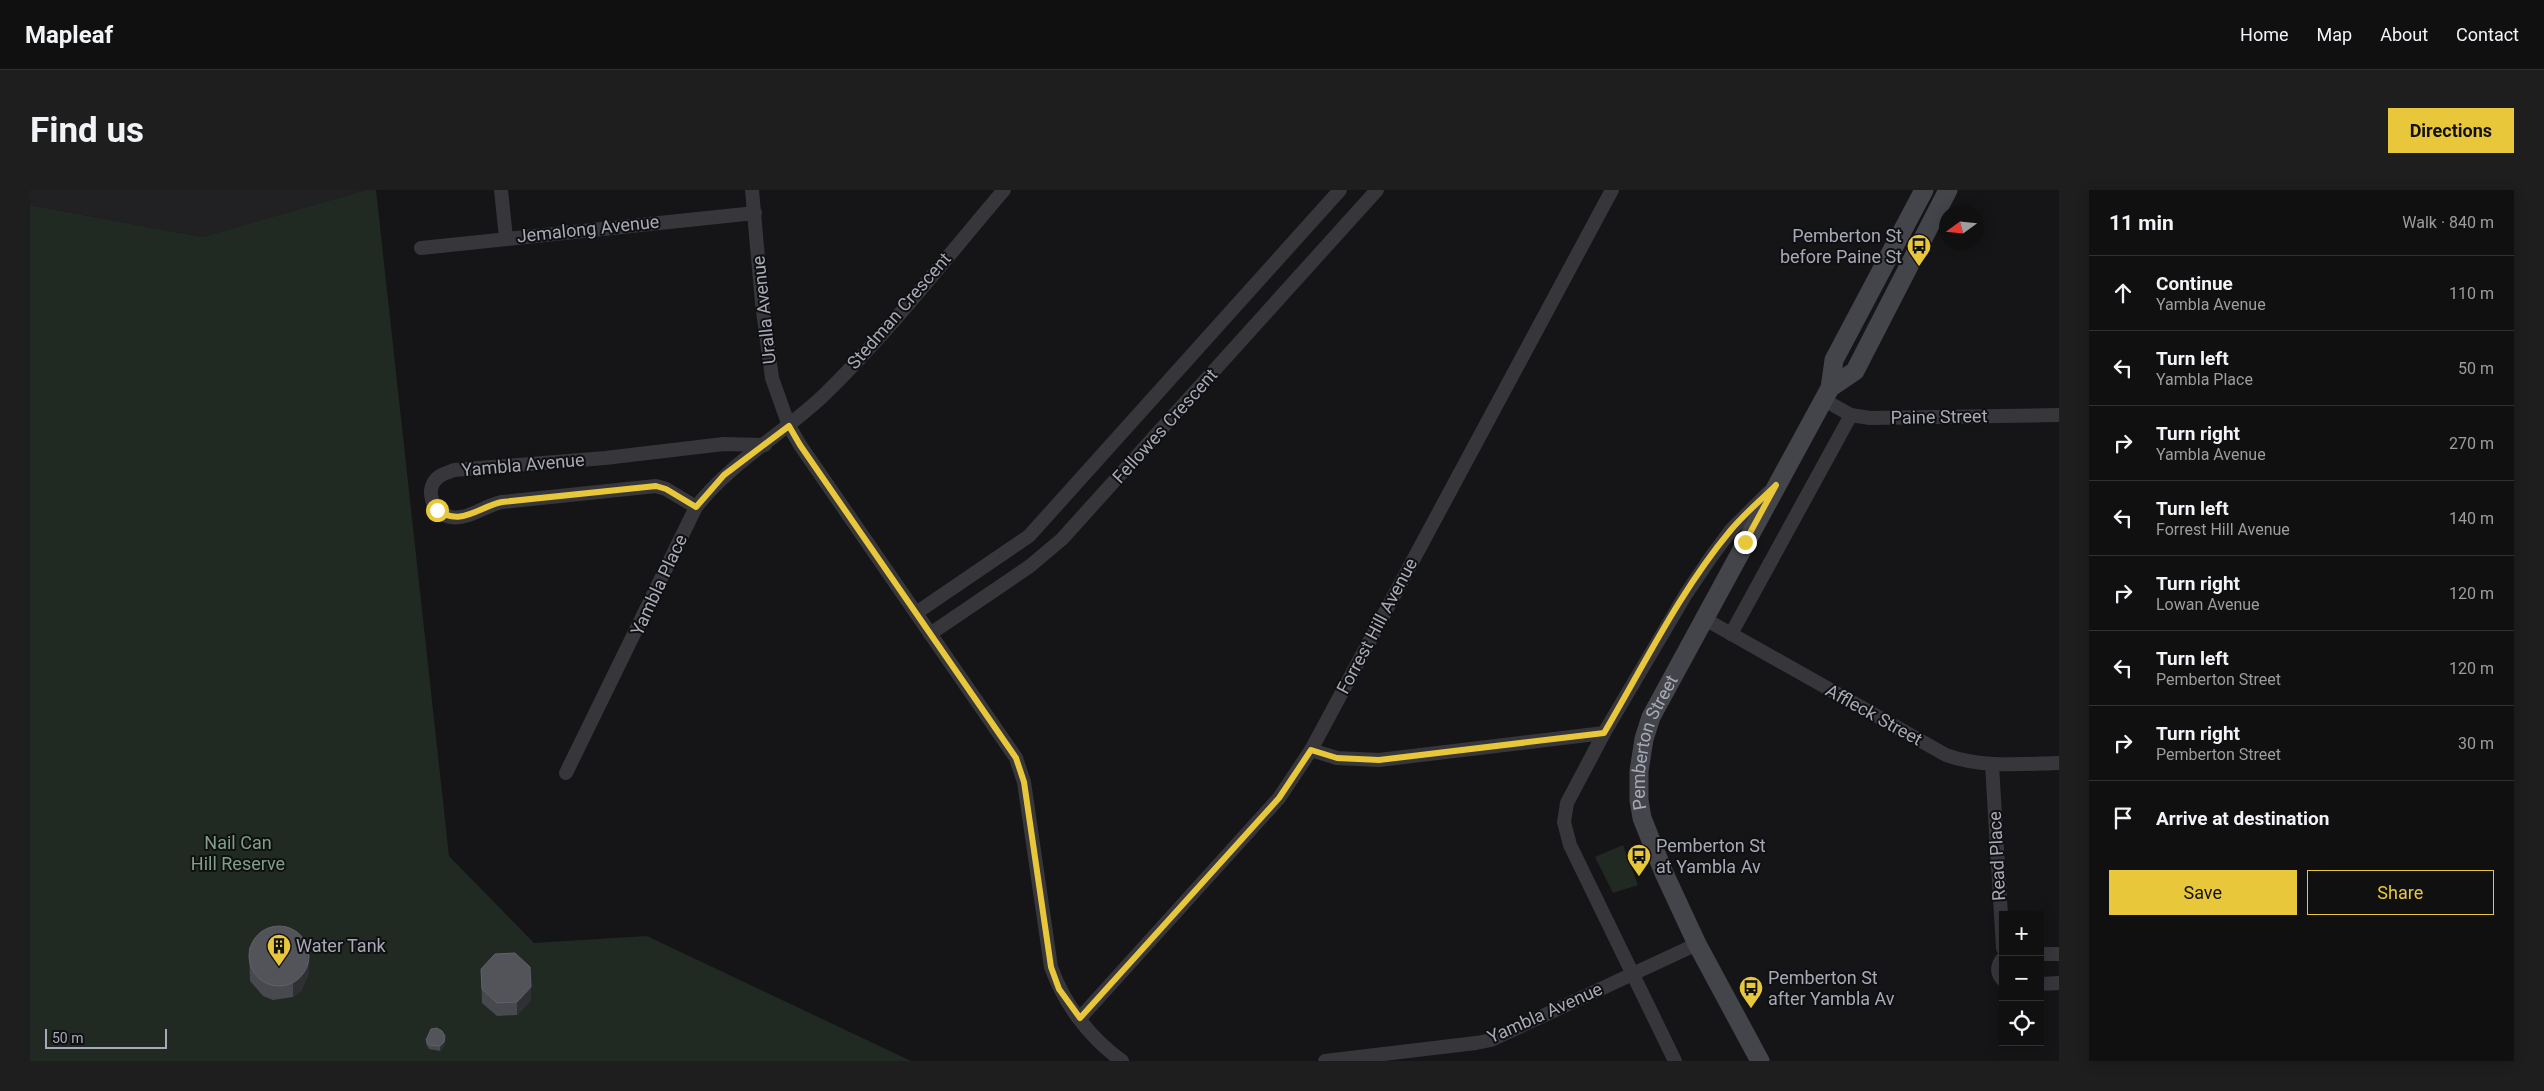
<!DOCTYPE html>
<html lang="en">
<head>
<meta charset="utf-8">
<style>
  :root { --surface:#101011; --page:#1e1e1f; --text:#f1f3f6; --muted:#9c9d9f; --line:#303031; --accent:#e8c73b }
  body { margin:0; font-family:Roboto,sans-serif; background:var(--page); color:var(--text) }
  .controls { position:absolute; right:15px; bottom:15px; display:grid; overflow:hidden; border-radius:0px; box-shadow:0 2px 12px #0003 }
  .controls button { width:45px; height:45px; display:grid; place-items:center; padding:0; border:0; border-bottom:1px solid var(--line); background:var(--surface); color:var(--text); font:25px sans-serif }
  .compass { position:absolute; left:1909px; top:15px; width:45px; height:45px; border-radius:50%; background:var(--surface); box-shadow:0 2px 12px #0003; rotate:255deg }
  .scale { position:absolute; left:15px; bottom:12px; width:122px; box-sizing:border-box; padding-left:5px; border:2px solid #a7aab6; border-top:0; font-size:14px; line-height:18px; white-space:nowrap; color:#a7aab6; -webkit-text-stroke:4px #101012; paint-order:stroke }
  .stop { position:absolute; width:15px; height:15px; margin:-11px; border:4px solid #e8c73b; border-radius:50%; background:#fff }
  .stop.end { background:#e8c73b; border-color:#fff; box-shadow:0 1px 5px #0008 }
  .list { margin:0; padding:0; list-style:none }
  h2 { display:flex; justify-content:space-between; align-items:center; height:65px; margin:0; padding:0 20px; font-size:21px }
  h2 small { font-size:16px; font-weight:400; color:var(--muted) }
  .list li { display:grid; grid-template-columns:32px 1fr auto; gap:15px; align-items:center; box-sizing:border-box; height:75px; padding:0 20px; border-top:1px solid var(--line) }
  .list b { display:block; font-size:19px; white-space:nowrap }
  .list p { margin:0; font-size:16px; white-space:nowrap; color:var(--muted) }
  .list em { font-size:16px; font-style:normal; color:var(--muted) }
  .actions { display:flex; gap:10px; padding:15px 20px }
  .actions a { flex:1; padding:11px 0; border:1px solid var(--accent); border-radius:0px; text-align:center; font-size:18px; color:var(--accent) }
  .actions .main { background:var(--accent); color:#111 }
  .icon { flex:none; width:28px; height:28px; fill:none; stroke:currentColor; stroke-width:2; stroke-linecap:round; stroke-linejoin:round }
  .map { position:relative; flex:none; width:2029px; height:871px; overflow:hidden; border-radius:0px }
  header { display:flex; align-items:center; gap:30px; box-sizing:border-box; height:70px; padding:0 25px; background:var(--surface); border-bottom:1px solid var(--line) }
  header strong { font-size:24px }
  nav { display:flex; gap:28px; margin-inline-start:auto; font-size:18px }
  .intro { display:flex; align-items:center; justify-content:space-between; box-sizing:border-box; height:120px; padding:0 30px }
  h1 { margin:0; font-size:35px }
  .button { padding:12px 22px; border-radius:0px; background:var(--accent); color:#111; font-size:18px; font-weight:700 }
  main { display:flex; gap:30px; padding:0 30px }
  aside { flex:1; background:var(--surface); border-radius:0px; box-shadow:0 2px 12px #0003 }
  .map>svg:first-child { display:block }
  .built { fill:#212124 }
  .green { fill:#212923 }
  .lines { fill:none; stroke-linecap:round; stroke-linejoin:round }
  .minor { stroke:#36363b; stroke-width:14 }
  .secondary { stroke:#44454b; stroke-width:19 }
  .wall { fill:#48494f }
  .shaded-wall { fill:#2f3034 }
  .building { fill:#52545a; stroke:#606168 }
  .route { stroke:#e8c73b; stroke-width:6 }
  .labels { text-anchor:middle; stroke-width:4; stroke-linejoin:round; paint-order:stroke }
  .street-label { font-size:18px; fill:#a7aab6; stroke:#101012 }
  .poi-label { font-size:18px; fill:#a7aab6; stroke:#101012; text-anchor:start }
  .park-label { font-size:18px; fill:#7fa086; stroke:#101012 }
</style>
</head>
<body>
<header>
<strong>Mapleaf</strong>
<nav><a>Home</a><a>Map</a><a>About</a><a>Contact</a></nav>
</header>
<div class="intro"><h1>Find us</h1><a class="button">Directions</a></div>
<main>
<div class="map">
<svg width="2029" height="871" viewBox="0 0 2029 871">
  <rect width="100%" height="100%" fill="#151517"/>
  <polygon class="built" points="0,0 336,0 172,47 0,15"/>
  <g class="green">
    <polygon points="336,0 346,0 419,666 504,753 617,746 881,871 0,871 0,15 172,47"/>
    <polygon points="1593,655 1608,695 1583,703 1565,667"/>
  </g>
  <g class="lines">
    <g class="minor">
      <polyline points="471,0 476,48"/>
      <path d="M722,0L732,113L742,188L759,236L770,255L986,568L994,592L1021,777C1034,814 1060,848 1092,871"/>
      <polyline points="391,58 725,23"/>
      <polyline points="1794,210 1821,225 1840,228 2029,225"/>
      <path d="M666,317L636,299L626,296L472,312C455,315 439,330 421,327C402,324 393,297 410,286C414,283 420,282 424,280L575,268L694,254L735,255"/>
      <polyline points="886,423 999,346 1310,0"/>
      <path d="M1673,428L1916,565C1952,578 1991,574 2029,573"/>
      <polyline points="900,444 1000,376 1032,349 1347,0"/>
      <polyline points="1701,444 1821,225"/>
      <polyline points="1281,560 1307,568 1349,570 1574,543"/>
      <polyline points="1962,575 1973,758"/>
      <path d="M536,583L666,317C701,272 753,244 794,205C859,142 915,69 974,0"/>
      <polyline points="2010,764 2029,764"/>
      <path d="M1973,768C1967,775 1966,783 1973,790"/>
      <polyline points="2010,794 2029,793"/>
      <polyline points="1050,828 1249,608 1281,560 1582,0"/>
      <polyline points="1295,871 1446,853 1461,850 1667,754"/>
      <polyline points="1645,871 1540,655 1534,632 1537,613 1574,543 1656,404 1681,367 1701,340 1738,303"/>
    </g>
    <g class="secondary">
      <polyline points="1800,198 1825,181 1918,0"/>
      <path id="s1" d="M1730,871L1667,754L1634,683L1612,628L1609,610V581L1614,549L1621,527L1800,198L1804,170L1894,0"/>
    </g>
  </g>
  <g class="wall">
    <polygon points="219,757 279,783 271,801 263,807 243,810 233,806 220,791"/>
    <polygon points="451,779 501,810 487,825 467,826 452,813"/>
    <polygon points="396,850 415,850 414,856 410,861 399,859 396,854"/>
  </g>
  <g class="shaded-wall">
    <polygon points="279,769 279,783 271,801 263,807 263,793"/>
    <polygon points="501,797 501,810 487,825 487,812"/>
    <polygon points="415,846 414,856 410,861 410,856"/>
  </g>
  <g class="building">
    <circle cx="249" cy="766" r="30"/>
    <polygon points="485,763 500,777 501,797 487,812 467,813 452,799 451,779 465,764"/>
    <polygon points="407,838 412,841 415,846 414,852 410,856 399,855 396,850 401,839"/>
  </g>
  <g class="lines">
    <path class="route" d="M407,320C431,337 448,317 472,312L626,296L636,299L666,317L694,285L759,236L770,255L986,568L994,592L1021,777L1029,799L1050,828L1249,608L1281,560L1307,568L1349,570L1574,543C1614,475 1650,401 1700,341C1714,324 1731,310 1746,295L1715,352"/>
  </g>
  <defs>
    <symbol id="bus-pin" viewBox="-11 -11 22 30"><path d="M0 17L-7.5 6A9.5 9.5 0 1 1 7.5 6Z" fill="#e8c73b" stroke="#101012"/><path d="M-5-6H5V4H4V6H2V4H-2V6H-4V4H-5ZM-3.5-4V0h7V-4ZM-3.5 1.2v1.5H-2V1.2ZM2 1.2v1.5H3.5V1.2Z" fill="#111"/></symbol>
    <symbol id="building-pin" viewBox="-11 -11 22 30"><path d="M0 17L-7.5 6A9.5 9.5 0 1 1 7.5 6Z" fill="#e8c73b" stroke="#101012"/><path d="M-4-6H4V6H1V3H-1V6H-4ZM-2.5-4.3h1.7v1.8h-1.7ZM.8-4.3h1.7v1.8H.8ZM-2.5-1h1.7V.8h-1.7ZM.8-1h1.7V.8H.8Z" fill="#111"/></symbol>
  </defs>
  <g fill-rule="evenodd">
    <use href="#bus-pin" x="1875" y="42" width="28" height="38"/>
    <use href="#bus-pin" x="1595" y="652" width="28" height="38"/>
    <use href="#building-pin" x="235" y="742" width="28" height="38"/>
    <use href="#bus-pin" x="1707" y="784" width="28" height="38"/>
  </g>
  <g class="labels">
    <g class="street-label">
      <text transform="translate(558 39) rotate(-6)" y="6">Jemalong Avenue</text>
      <text transform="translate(734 120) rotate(-96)" y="6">Uralla Avenue</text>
      <text transform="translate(869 121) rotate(-49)" y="6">Stedman Crescent</text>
      <text transform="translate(1909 227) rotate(-1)" y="6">Paine Street</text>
      <text transform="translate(1135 236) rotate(-48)" y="6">Fellowes Crescent</text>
      <text transform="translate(493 275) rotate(-5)" y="6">Yambla Avenue</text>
      <text transform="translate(629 395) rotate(-65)" y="6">Yambla Place</text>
      <text transform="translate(1347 436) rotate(-62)" y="6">Forrest Hill Avenue</text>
      <text transform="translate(1844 525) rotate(29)" y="6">Affleck Street</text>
      <text dy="6" stroke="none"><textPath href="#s1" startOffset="349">Pemberton Street</textPath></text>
      <text transform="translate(1967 666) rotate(-93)" y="6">Read Place</text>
      <text transform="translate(1515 823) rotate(-24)" y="6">Yambla Avenue</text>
    </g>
    <g class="poi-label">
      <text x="1872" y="52" text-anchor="end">Pemberton St<tspan x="1872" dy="21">before Paine St</tspan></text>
      <text x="1626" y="662">Pemberton St<tspan x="1626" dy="21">at Yambla Av</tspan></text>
      <text x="266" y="762">Water Tank</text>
      <text x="1738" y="794">Pemberton St<tspan x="1738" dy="21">after Yambla Av</tspan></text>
    </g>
    <g class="park-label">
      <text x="208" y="659">Nail Can<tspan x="208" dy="21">Hill Reserve</tspan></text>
    </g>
  </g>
</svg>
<div class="controls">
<button>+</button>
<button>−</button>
<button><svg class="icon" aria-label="locate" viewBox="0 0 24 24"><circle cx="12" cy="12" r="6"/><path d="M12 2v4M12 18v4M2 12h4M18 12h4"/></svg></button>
</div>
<svg class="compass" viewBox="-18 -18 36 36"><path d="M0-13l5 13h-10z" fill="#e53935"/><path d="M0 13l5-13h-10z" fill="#9c9d9f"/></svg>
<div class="scale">50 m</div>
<div class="stop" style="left:407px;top:320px"></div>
<div class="stop end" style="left:1715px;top:352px"></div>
</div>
<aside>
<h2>11 min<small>Walk · 840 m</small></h2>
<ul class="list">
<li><svg class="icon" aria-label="ahead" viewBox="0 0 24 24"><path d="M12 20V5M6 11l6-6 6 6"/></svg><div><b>Continue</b><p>Yambla Avenue</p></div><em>110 m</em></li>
<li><svg class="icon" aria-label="left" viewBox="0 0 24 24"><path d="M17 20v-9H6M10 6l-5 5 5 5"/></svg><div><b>Turn left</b><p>Yambla Place</p></div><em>50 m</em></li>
<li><svg class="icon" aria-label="right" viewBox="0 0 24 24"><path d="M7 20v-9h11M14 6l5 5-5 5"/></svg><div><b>Turn right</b><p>Yambla Avenue</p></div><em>270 m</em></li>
<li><svg class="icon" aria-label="left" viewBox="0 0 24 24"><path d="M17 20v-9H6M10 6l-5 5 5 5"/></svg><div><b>Turn left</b><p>Forrest Hill Avenue</p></div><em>140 m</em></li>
<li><svg class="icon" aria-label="right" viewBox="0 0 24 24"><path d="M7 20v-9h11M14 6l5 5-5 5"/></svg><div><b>Turn right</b><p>Lowan Avenue</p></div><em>120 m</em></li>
<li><svg class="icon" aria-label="left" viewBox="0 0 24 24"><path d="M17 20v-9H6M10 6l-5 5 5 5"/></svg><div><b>Turn left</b><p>Pemberton Street</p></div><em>120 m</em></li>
<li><svg class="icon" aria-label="right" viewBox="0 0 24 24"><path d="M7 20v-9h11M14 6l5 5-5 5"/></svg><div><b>Turn right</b><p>Pemberton Street</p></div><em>30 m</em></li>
<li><svg class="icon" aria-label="arrive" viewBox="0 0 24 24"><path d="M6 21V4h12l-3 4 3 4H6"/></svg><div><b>Arrive at destination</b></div></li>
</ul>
<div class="actions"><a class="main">Save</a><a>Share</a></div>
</aside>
</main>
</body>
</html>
